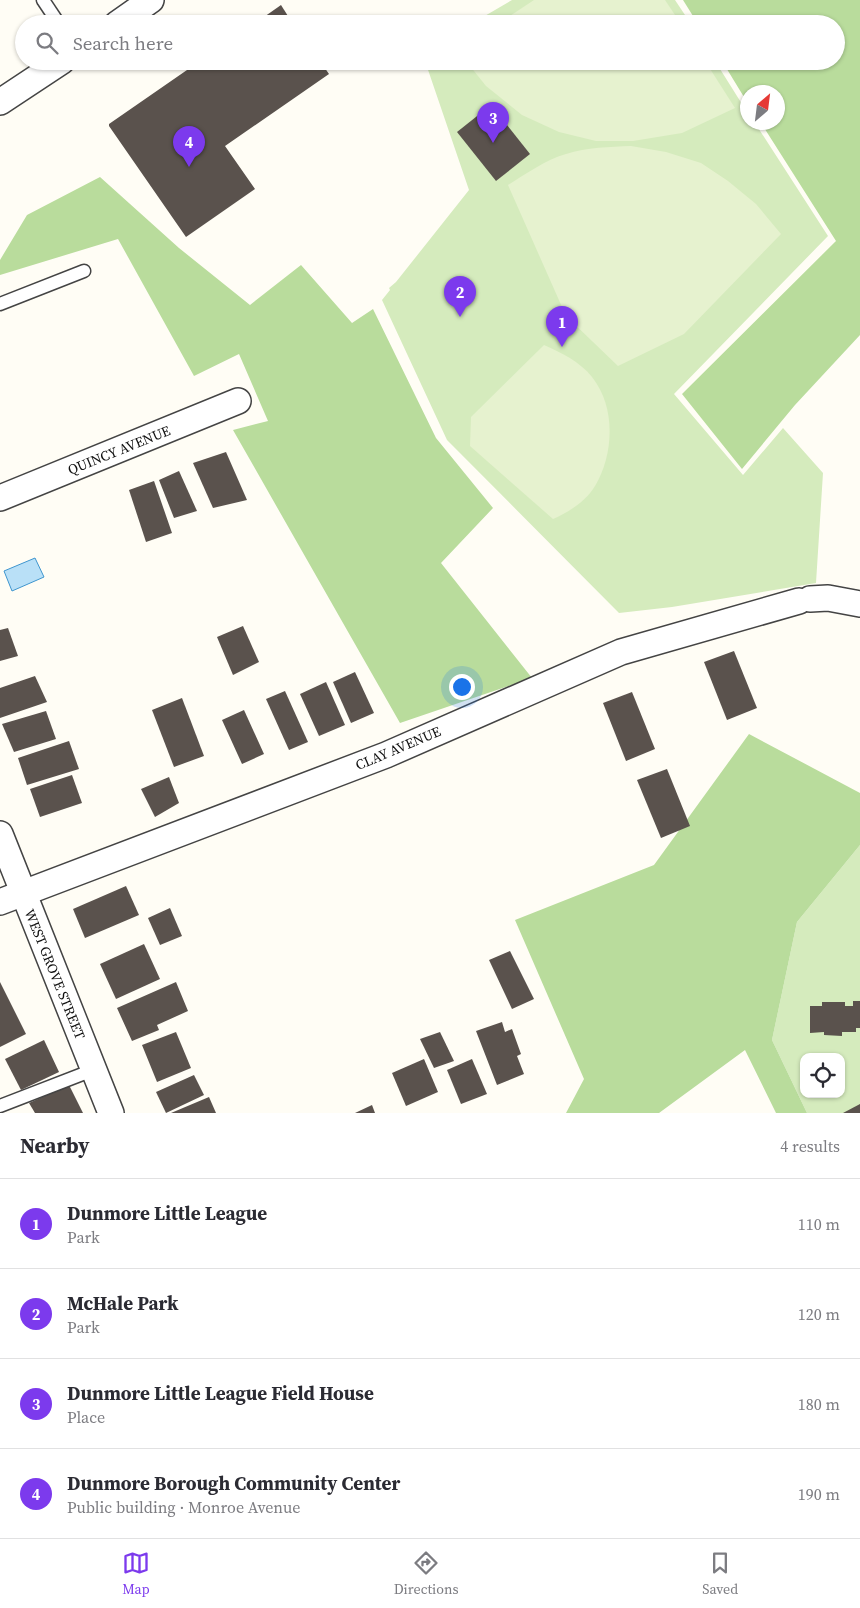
<!DOCTYPE html>
<html lang="en">
<head>
<meta charset="utf-8">
<style>
  :root { --surface:#fff; --page:#f2f2f3; --text:#2b2b33; --muted:#7c7c81; --line:#e1e1e2; --accent:#7c3aed }
  body { margin:0; font-family:"Source Serif 4",serif; background:var(--page); color:var(--text) }
  .controls { position:absolute; right:15px; bottom:15px; display:grid; overflow:hidden; border-radius:10px; box-shadow:0 1px 4px #0004 }
  .controls button { width:45px; height:45px; display:grid; place-items:center; padding:0; border:0; border-bottom:1px solid var(--line); background:var(--surface); color:var(--text); font:25px sans-serif }
  .compass { position:absolute; left:740px; top:85px; width:45px; height:45px; border-radius:50%; background:var(--surface); box-shadow:0 1px 4px #0004; rotate:28deg }
  .you { position:absolute; left:461px; top:686px; width:18px; height:18px; margin:-12px; border:4px solid #fff; border-radius:50%; background:#1a73e8; box-shadow:0 0 0 8px #1a73e833 }
  .badge { display:grid; place-items:center; width:32px; height:32px; border-radius:50%; background:var(--accent); color:#fff; font-size:16px; font-weight:700 }
  .pin { position:absolute; translate:-50% -41px; filter:drop-shadow(0 1px 2px #0008) }
  .pin::after { content:''; position:absolute; top:26px; width:18px; height:15px; background:inherit; clip-path:polygon(0 0,100% 0,50% 100%) }
  .list { margin:0; padding:0; list-style:none }
  h2 { display:flex; justify-content:space-between; align-items:center; height:65px; margin:0; padding:0 20px; font-size:21px }
  h2 small { font-size:16px; font-weight:400; color:var(--muted) }
  .list li { display:grid; grid-template-columns:32px 1fr auto; gap:15px; align-items:center; box-sizing:border-box; height:90px; padding:0 20px; border-top:1px solid var(--line) }
  .list b { display:block; font-size:19px; white-space:nowrap }
  .list p { margin:0; font-size:16px; white-space:nowrap; color:var(--muted) }
  .list em { font-size:16px; font-style:normal; color:var(--muted) }
  .icon { flex:none; width:28px; height:28px; fill:none; stroke:currentColor; stroke-width:2; stroke-linecap:round; stroke-linejoin:round }
  .map { position:relative; flex:none; width:860px; height:1113px; overflow:hidden }
  .search { position:absolute; background:var(--surface); box-shadow:0 1px 4px #0004; left:15px; right:15px; top:15px; height:55px; display:flex; align-items:center; gap:12px; box-sizing:border-box; padding:0 18px; border-radius:28px; color:var(--muted); font-size:19px }
  .sheet { height:425px; background:var(--surface) }
  nav { display:flex; justify-content:space-around; align-items:center; box-sizing:border-box; height:70px; border-top:1px solid var(--line); background:var(--surface); font-size:14px; color:var(--muted) }
  nav a { display:grid; justify-items:center; gap:2px }
  nav .on { color:var(--accent) }
  .map>svg:first-child { display:block }
  .green { fill:#d5ebbd; fill-rule:evenodd }
  .forest { fill:#b9dc9c }
  .pitch { fill:#e6f2cf }
  .water { fill:#b9e0f7; stroke:#3f96cf }
  .building { fill:#5a524d }
  .lines { fill:none; stroke-linecap:round; stroke-linejoin:round }
  .lane-casing { stroke:#444; stroke-width:15 }
  .street-casing { stroke:#444; stroke-width:28 }
  .lane { stroke:#fff; stroke-width:12 }
  .street { stroke:#fff; stroke-width:25 }
  .labels { text-anchor:middle; stroke-width:5; stroke-linejoin:round; paint-order:stroke }
  .street-label { font-size:14px; fill:#111; stroke:#fff }
</style>
</head>
<body>
<div class="map">
<svg width="860" height="1113" viewBox="0 0 860 1113">
  <rect width="100%" height="100%" fill="#fffdf5"/>
  <g class="green">
    <polygon points="512,0 675,0 691,24 471,24"/>
    <polygon points="425,61 715,61 747,112 748,122 755,123 828,236 674,394 743,475 783,428 823,473 816,583 672,607 619,613 447,440 382,300 390,290 389,288 396,282 469,190"/>
    <path d="M860,845V1113H807L772,1040L797,922ZM804,1057H841V1094H804Z"/>
  </g>
  <g class="forest">
    <polygon points="683,0 860,0 860,335 795,405 742,469 682,394 836,241 761,123 778,122 778,92 748,92 747,102 722,61 836,61 836,24 698,24"/>
    <polygon points="100,177 179,248 250,305 301,265 352,323 373,309 436,438 493,508 441,563 532,678 400,723 233,430 268,421 239,354 194,376 118,239 0,275 0,260 27,215"/>
    <polygon points="749,734 860,793 860,845 797,922 772,1040 807,1113 776,1113 745,1050 659,1113 566,1113 584,1079 515,920 654,865"/>
  </g>
  <g class="pitch">
    <polygon points="534,0 665,0 681,24 498,24"/>
    <polygon points="466,61 705,61 735,108 682,133 633,141 596,141 559,132 522,115 486,86"/>
    <path d="M631,146L666,152L701,163L728,181L756,204L781,234L684,334L618,366L566,316L508,185C526,174 545,160 566,154C587,147 610,147 631,146Z"/>
    <path d="M544,345C562,353 579,361 592,377C616,407 614,454 595,486C586,501 569,512 553,519L470,446L471,417Z"/>
  </g>
  <polygon class="water" points="35,558 44,577 12,591 4,571"/>
  <g class="building">
    <polygon points="281,5 293,24 254,24"/>
    <polygon points="200,61 320,61 329,74 225,146 255,189 186,237 109,126 109,124"/>
    <polygon points="491,105 530,154 496,181 457,132"/>
    <polygon points="226,452 247,500 213,508 193,463"/>
    <polygon points="179,471 197,511 174,518 159,480"/>
    <polygon points="154,481 172,533 146,542 129,490"/>
    <polygon points="243,626 259,662 233,675 217,637"/>
    <polygon points="8,628 18,656 0,661 0,630"/>
    <polygon points="734,651 757,708 727,720 704,662"/>
    <polygon points="355,672 374,713 351,723 333,682"/>
    <polygon points="35,676 47,702 0,718 0,688"/>
    <polygon points="326,682 345,725 319,736 300,694"/>
    <polygon points="285,691 308,742 289,750 266,699"/>
    <polygon points="632,692 655,749 626,761 603,703"/>
    <polygon points="182,698 204,756 174,767 152,710"/>
    <polygon points="244,710 264,754 242,764 222,720"/>
    <polygon points="46,711 56,739 14,752 2,724"/>
    <polygon points="69,741 79,769 27,785 18,758"/>
    <polygon points="667,769 690,826 661,838 637,780"/>
    <polygon points="72,775 82,803 40,817 30,789"/>
    <polygon points="169,777 179,803 155,817 141,789"/>
    <polygon points="126,886 139,915 85,938 73,909"/>
    <polygon points="170,908 182,936 160,945 148,918"/>
    <polygon points="144,944 160,979 116,999 100,964"/>
    <polygon points="510,951 534,999 512,1009 489,960"/>
    <polygon points="0,982 26,1034 0,1047"/>
    <polygon points="176,982 188,1011 157,1025 159,1030 132,1041 117,1008"/>
    <polygon points="853,1001 860,1001 860,1028 856,1028 856,1032 842,1032 842,1036 824,1035 824,1032 810,1033 810,1006 822,1006 822,1002 845,1002 845,1006 853,1006"/>
    <polygon points="502,1022 505,1032 512,1029 521,1054 517,1056 524,1074 497,1085 476,1031"/>
    <polygon points="176,1032 191,1068 157,1082 142,1045"/>
    <polygon points="440,1032 454,1061 434,1068 420,1039"/>
    <polygon points="44,1040 59,1072 21,1090 5,1059"/>
    <polygon points="424,1059 438,1092 406,1106 392,1073"/>
    <polygon points="472,1059 487,1094 461,1104 447,1070"/>
    <polygon points="194,1075 204,1095 166,1113 156,1092"/>
    <polygon points="69,1085 83,1113 35,1113 29,1103"/>
    <polygon points="209,1097 216,1113 171,1113"/>
    <polygon points="860,1104 860,1113 843,1113"/>
    <polygon points="372,1105 375,1113 355,1113"/>
  </g>
  <g class="lines">
    <defs>
      <g id="lane">
        <polyline points="43,0 59,24"/>
        <polyline points="0,304 84,271"/>
        <polyline points="0,1106 93,1070"/>
      </g>
      <g id="street">
        <polyline points="117,24 151,0"/>
        <polyline points="0,102 62,61"/>
        <polyline points="0,498 238,401"/>
        <polyline points="810,599 828,598 860,604"/>
        <polyline points="0,834 111,1113"/>
        <polyline points="0,902 386,755 621,652 799,601"/>
      </g>
    </defs>
    <use href="#lane" class="lane-casing"/>
    <use href="#street" class="street-casing"/>
    <use href="#lane" class="lane"/>
    <use href="#street" class="street"/>
  </g>
  <g class="labels">
    <g class="street-label">
      <text transform="translate(119 450) rotate(-22)" y="5">QUINCY AVENUE</text>
      <text transform="translate(398 748) rotate(-23)" y="5">CLAY AVENUE</text>
      <text transform="translate(55 974) rotate(68)" y="5">WEST GROVE STREET</text>
    </g>
  </g>
</svg>
<div class="controls">
<button><svg class="icon" aria-label="locate" viewBox="0 0 24 24"><circle cx="12" cy="12" r="6"/><path d="M12 2v4M12 18v4M2 12h4M18 12h4"/></svg></button>
</div>
<svg class="compass" viewBox="-18 -18 36 36"><path d="M0-13l5 13h-10z" fill="#e53935"/><path d="M0 13l5-13h-10z" fill="#7c7c81"/></svg>
<div class="you"></div>
<div class="pin badge" style="left:562px;top:347px">1</div>
<div class="pin badge" style="left:460px;top:317px">2</div>
<div class="pin badge" style="left:493px;top:143px">3</div>
<div class="pin badge" style="left:189px;top:167px">4</div>
<div class="search"><svg class="icon" aria-label="search" viewBox="0 0 24 24"><circle cx="10" cy="10" r="6"/><path d="M15 15l6 6"/></svg>Search here</div>
</div>
<section class="sheet">
<h2>Nearby<small>4 results</small></h2>
<ul class="list">
<li><span class="badge">1</span><div><b>Dunmore Little League</b><p>Park</p></div><em>110 m</em></li>
<li><span class="badge">2</span><div><b>McHale Park</b><p>Park</p></div><em>120 m</em></li>
<li><span class="badge">3</span><div><b>Dunmore Little League Field House</b><p>Place</p></div><em>180 m</em></li>
<li><span class="badge">4</span><div><b>Dunmore Borough Community Center</b><p>Public building · Monroe Avenue</p></div><em>190 m</em></li>
</ul>
</section>
<nav>
<a class="on"><svg class="icon" aria-label="map" viewBox="0 0 24 24"><path d="M3 6l6-2 6 2 6-2v14l-6 2-6-2-6 2zM9 4v14M15 6v14"/></svg>Map</a>
<a><svg class="icon" aria-label="directions" viewBox="0 0 24 24"><path d="M12 3l9 9-9 9-9-9zM9 14v-3h6M13 9l2 2-2 2"/></svg>Directions</a>
<a><svg class="icon" aria-label="saved" viewBox="0 0 24 24"><path d="M7 4h10v16l-5-4-5 4z"/></svg>Saved</a>
</nav>
</body>
</html>
